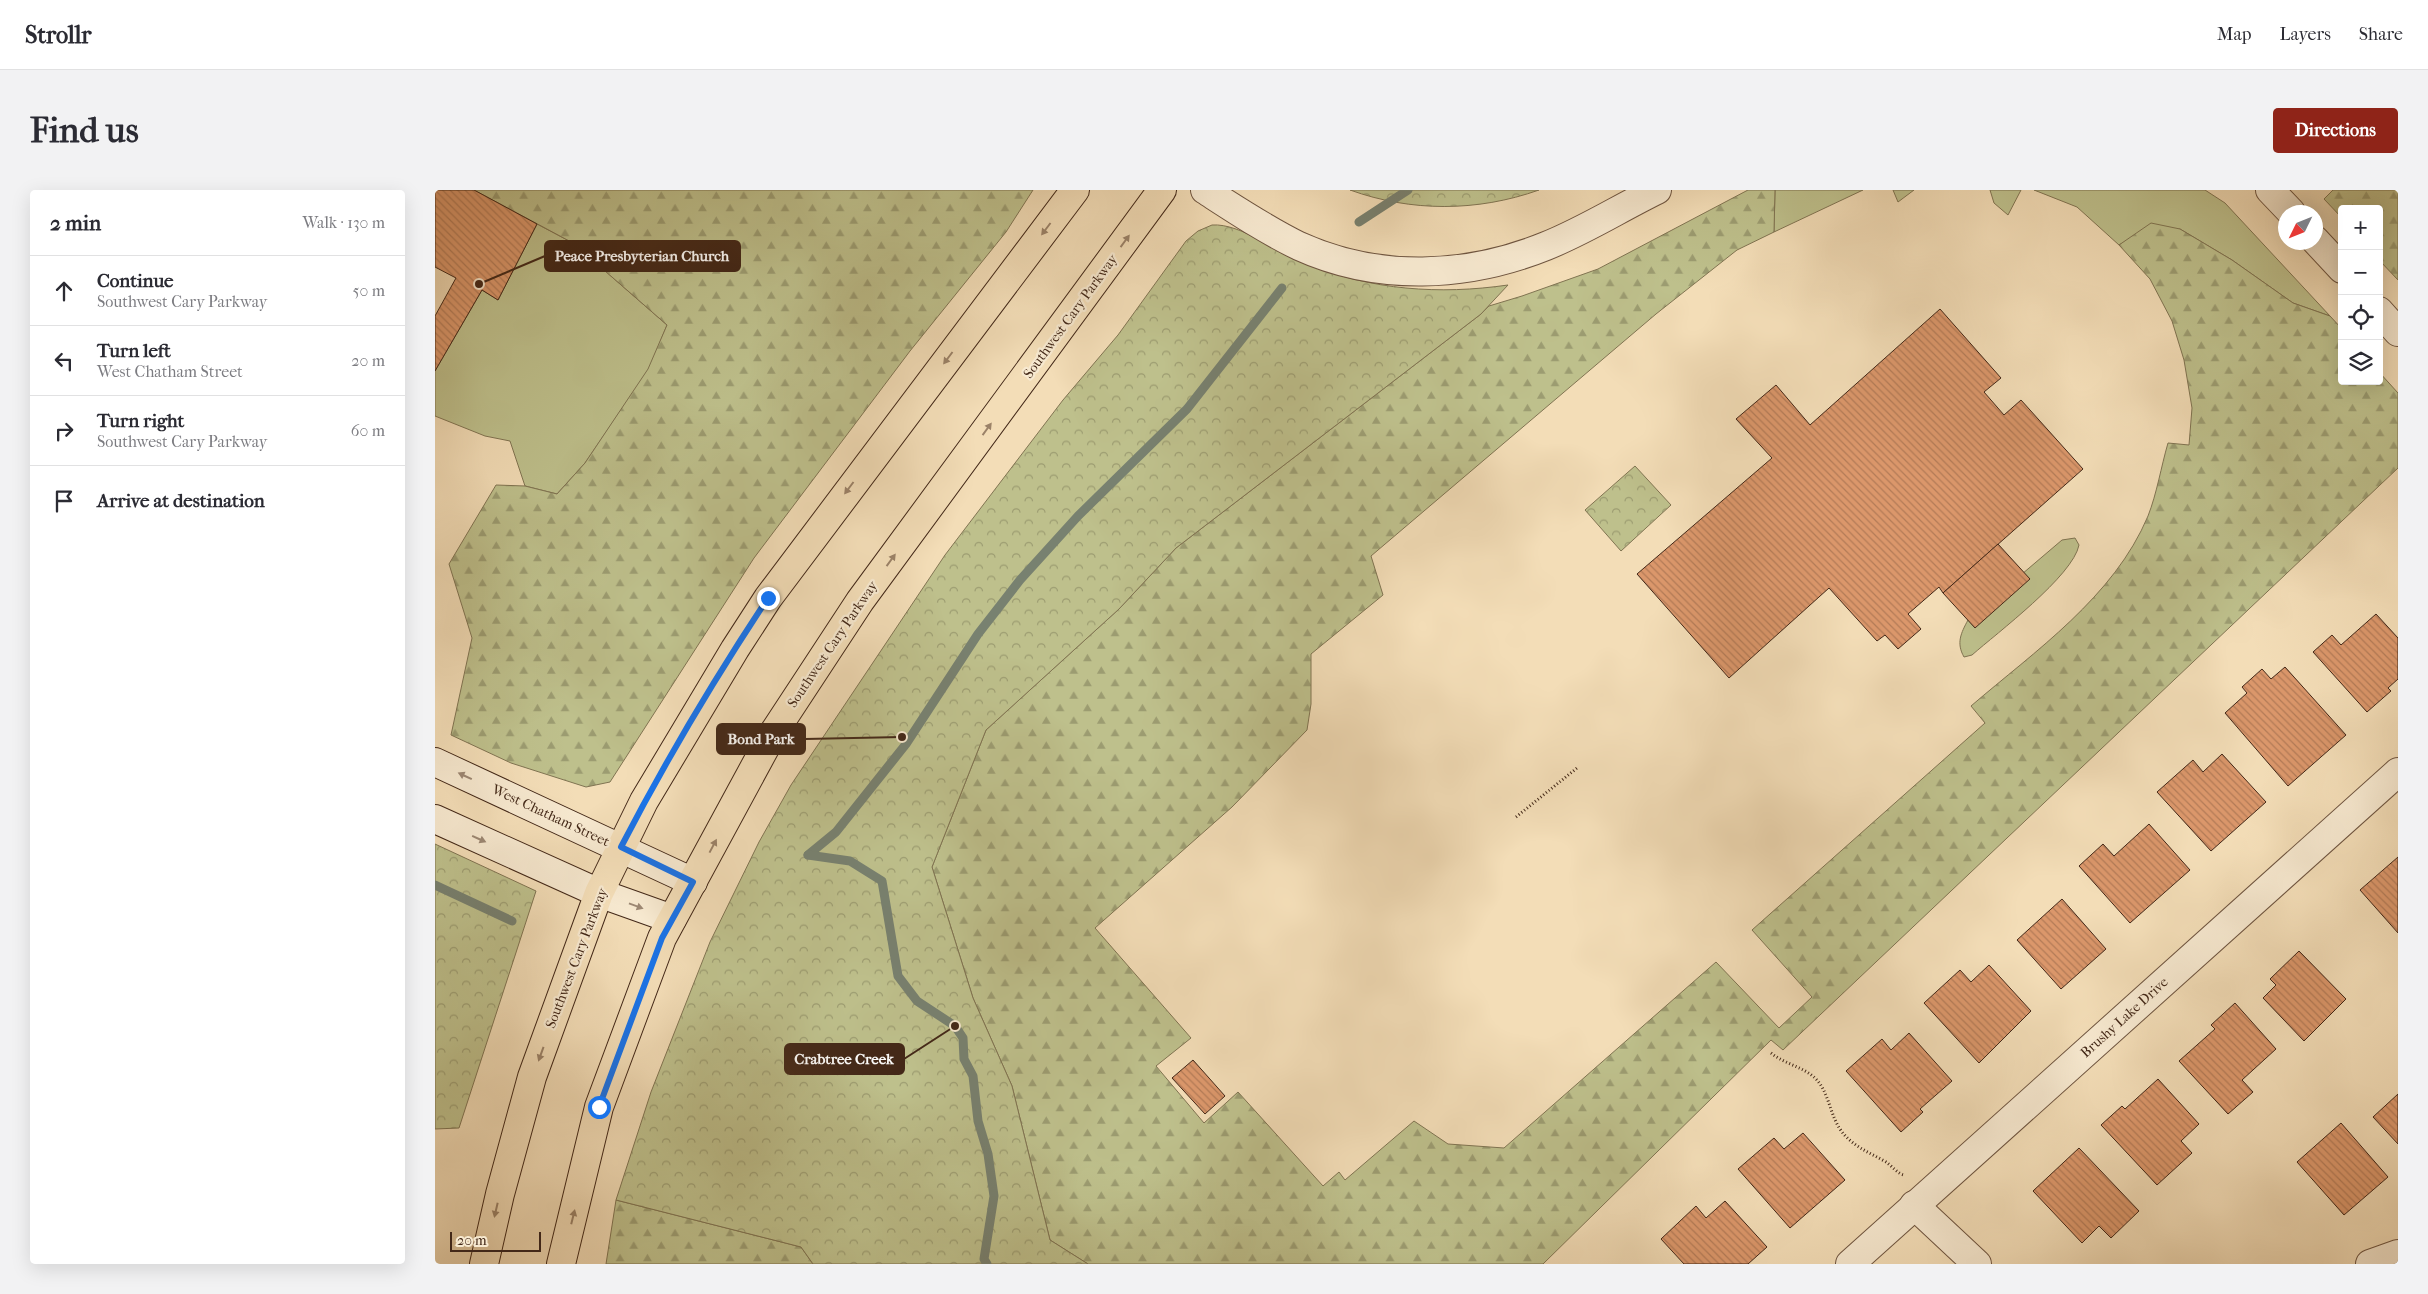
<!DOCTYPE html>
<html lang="en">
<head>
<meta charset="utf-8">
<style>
  :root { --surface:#fff; --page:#f2f2f3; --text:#2b2b33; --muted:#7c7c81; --line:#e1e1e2; --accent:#8f2418 }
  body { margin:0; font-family:"IM FELL French Canon",serif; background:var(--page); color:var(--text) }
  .controls { position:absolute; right:15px; top:15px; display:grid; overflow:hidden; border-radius:5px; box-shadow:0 5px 20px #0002 }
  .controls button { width:45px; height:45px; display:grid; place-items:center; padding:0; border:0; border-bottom:1px solid var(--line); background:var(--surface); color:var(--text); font:25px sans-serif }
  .compass { position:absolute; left:1843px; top:15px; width:45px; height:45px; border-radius:50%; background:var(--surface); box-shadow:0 5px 20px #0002; rotate:227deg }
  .scale { position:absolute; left:15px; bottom:12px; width:91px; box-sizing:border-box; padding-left:5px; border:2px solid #432818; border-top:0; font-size:14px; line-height:18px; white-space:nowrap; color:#432818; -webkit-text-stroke:4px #f7e9d0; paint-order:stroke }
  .stop { position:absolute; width:15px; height:15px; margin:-11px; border:4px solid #1a73e8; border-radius:50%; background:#fff }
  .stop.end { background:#1a73e8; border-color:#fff; box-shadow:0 1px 5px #0008 }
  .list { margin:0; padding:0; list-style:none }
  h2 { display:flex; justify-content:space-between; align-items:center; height:65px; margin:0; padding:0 20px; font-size:21px }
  h2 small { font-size:16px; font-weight:400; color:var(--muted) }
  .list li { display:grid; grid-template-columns:32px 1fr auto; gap:15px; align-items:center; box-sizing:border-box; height:70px; padding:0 20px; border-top:1px solid var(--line) }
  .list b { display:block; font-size:19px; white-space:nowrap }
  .list p { margin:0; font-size:16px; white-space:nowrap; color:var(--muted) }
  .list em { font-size:16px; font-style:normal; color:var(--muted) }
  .icon { flex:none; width:28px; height:28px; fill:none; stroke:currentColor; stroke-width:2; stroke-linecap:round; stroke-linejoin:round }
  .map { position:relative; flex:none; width:1963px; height:1074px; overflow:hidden; border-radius:5px }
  header { display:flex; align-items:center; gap:30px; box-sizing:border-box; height:70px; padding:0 25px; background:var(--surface); border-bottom:1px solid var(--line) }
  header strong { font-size:24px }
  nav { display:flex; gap:28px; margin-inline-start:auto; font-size:18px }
  .intro { display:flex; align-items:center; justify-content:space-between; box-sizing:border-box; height:120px; padding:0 30px }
  h1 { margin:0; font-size:35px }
  .button { padding:12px 22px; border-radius:5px; background:var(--accent); color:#fff; font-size:18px; font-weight:700 }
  main { display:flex; gap:30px; padding:0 30px }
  aside { flex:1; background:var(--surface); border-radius:5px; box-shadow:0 5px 20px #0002 }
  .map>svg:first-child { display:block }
  .grass { fill:#bec08c; stroke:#807452 }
  .forest { fill:url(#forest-firs); stroke:#807452 }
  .park { fill:url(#park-crowns); stroke:#807452 }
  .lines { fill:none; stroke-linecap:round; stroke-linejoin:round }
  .stream { stroke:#788170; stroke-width:9 }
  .building { fill:url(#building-back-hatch); stroke:#432818 }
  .street-casing { stroke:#6f5540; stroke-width:30 }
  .secondary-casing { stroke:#432818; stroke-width:30 }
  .primary-casing { stroke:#432818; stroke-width:30 }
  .path { stroke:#432818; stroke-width:3; stroke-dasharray:1 2.5; stroke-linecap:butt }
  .street { stroke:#f7e9d0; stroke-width:28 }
  .secondary { stroke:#f7e9d0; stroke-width:28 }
  .primary { stroke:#f3ddb7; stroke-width:28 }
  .oneway { fill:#9b8268 }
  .oneway2 { fill:#9d8874 }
  .route { stroke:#1a73e8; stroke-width:6 }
  .labels { text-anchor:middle; stroke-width:4.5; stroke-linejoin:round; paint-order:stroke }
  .street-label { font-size:14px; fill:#432818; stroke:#f7e9d0 }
  .leader { fill:none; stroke:#432818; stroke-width:2 }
  .callout-dot { fill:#432818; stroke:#f7e9d0; stroke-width:2 }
  .callout { fill:#432818; stroke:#432818; stroke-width:2 }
  .callout-label { font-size:15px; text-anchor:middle; font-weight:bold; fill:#fff }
</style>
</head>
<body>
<header>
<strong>Strollr</strong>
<nav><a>Map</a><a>Layers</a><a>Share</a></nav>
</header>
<div class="intro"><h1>Find us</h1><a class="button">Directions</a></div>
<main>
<aside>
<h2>2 min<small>Walk · 130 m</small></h2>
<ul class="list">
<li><svg class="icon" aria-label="ahead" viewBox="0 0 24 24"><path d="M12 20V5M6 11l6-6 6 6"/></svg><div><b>Continue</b><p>Southwest Cary Parkway</p></div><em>50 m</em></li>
<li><svg class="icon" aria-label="left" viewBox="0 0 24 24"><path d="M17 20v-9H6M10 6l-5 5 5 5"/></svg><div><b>Turn left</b><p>West Chatham Street</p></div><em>20 m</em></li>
<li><svg class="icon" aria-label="right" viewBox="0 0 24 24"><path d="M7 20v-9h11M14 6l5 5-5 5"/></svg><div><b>Turn right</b><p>Southwest Cary Parkway</p></div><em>60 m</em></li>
<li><svg class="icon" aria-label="arrive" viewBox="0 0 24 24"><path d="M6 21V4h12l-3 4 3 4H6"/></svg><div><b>Arrive at destination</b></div></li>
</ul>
</aside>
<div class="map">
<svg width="1963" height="1074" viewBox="0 0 1963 1074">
  <defs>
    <pattern id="forest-firs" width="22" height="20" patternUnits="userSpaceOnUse" patternTransform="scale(1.25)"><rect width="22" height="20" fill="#bec08c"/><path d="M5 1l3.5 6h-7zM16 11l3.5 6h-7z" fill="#9c9c71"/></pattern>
    <pattern id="park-crowns" width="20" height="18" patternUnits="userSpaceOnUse" patternTransform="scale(1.25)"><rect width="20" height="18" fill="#bec08c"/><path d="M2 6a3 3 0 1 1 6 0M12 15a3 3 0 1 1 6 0" fill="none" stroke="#9c9c71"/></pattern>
    <pattern id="building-back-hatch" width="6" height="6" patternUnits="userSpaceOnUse" patternTransform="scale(1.25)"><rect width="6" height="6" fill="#db976b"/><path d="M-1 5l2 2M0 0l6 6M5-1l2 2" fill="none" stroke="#b37b57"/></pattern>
  </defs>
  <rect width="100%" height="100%" fill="#f3ddb7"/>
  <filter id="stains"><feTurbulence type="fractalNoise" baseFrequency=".004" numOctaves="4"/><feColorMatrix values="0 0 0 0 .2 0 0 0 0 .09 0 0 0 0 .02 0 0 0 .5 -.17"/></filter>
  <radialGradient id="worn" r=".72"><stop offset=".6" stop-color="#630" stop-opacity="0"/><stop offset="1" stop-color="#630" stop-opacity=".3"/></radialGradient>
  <g class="grass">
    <polygon points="1340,0 1428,0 1339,42"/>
    <polygon points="1458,0 1479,0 1463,12"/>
    <polygon points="1555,0 1586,0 1573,25 1559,13"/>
    <polygon points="1599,0 1770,0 1790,13 1895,126 1858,113 1797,70 1745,39 1698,47 1684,55 1642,17"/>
    <polygon points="102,34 138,53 232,135 214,179 150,273 122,304 90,296 75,251 50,246 0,226 0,181 47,100 63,110"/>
    <path d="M1640,348L1644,355C1638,386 1562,443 1537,465L1529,467C1521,453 1526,443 1533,430L1627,350Z"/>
  </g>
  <g class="forest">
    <polygon points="39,0 598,0 571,42 475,161 319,368 175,592 151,597 76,573 16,545 37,448 14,374 61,295 90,296 122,304 150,273 213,179 232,135 138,53"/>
    <path d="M1313,0H1340L1339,42L1302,60L1221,124L936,366L948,405L876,464V514L872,540L797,617L660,738L756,848L721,876L769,933L803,902L888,996L904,982L910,990L979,931L1013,954L1069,958L1281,772L1344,838L1377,807L1317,740L1550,533L1536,516C1600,461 1679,407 1713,326C1722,303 1726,277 1733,253L1754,255L1757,218L1749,170L1737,131L1715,89L1684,55L1716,33L1745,39L1797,70L1858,113L1895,126L1907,139V191H1944V182L1963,203V278L1348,860L1336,850L1108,1074H653L615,1050L577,896L538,808L497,677L551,540L684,419L741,358L1046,124L1054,116L1087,106L1163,79Z"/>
    <polygon points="1898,0 1963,0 1963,90 1944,70 1944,19 1907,19 1907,28 1889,9"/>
    <polygon points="181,1010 366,1057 378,1074 171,1074"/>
  </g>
  <g class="park">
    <path d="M915,0H1104C1042,22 976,22 915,0Z"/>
    <path d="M777,35C806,33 843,63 871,74C937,100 1004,105 1073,95L1046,124L741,358L684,419L551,540L497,677L538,808L577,896L615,1050L653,1074H378L366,1057L181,1010L216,902L275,752L324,652L356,595L510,365L628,210L683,145L751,51L763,41Z"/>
    <polygon points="1200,276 1236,315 1186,361 1150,320"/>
    <polygon points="0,654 101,701 24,938 0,939"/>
  </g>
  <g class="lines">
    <g class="stream">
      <polyline points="924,32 973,0"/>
      <polyline points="373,665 401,642 471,554 543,444 585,390 643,326 752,219 847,98"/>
      <polyline points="373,665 415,671 447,691 463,786 482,811 520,836 528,848 529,869 538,886 543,931 553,964 559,1006 549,1069 552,1074"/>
      <polyline points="0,695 77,731"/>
    </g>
  </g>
  <g class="building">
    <polygon points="0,0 39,0 102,34 63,110 47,100 0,181 0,126 21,88 0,77"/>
    <polygon points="1505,119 1566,188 1549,202 1569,225 1586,210 1648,279 1508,403 1504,397 1473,424 1486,439 1463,459 1450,445 1442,451 1394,398 1294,488 1202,384 1337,268 1301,229 1341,195 1375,235"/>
    <polygon points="1563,354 1595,389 1540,438 1508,403"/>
    <polygon points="1941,424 1963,448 1963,489 1953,498 1956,501 1932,522 1878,462 1897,445 1906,455"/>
    <polygon points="1850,477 1911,545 1853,596 1790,523 1812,503 1807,497 1827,479 1836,489"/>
    <polygon points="1787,564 1831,612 1776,661 1722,602 1758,570 1768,582"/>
    <polygon points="1714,634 1755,680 1695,733 1644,676 1668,654 1679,666"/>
    <polygon points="1963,667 1963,743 1925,700"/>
    <polygon points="1627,709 1671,759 1626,799 1582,750"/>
    <polygon points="1864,761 1911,809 1869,851 1828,808 1841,795 1835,789"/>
    <polygon points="1554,775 1596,821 1544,873 1489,813 1525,780 1536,792"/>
    <polygon points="1800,813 1841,859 1807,890 1818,902 1793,924 1744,871 1780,839 1776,835"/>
    <polygon points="1474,843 1517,891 1485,919 1488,922 1466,942 1411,881 1447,849 1456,860"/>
    <polygon points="758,870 790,906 770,924 737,888"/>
    <polygon points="1723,889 1764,934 1746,951 1757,963 1722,995 1666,935 1687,916 1690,919"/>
    <polygon points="1963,904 1963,954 1938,927"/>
    <polygon points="1906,933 1953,987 1909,1025 1862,972"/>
    <polygon points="1368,943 1410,990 1355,1038 1303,979 1339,948 1349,959"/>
    <polygon points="1644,958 1704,1021 1676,1048 1664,1036 1647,1053 1598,1001"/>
    <polygon points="1290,1011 1332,1057 1313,1074 1249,1074 1226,1049 1261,1016 1271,1028"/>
  </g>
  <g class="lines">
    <defs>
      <g id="street">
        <path d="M770,0C801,20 831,40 864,56C943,92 1032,88 1111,56C1149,41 1185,18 1222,0"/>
        <polyline points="1835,0 1856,22"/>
        <polyline points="1880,50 1907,79"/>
        <polyline points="1944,121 1963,142"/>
        <polyline points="1479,1015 1542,1074"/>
        <polyline points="1415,1074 1963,582"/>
        <polyline points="1935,1074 1963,1064"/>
      </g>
      <g id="secondary">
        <polyline points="0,572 258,692"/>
        <polyline points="0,629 164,703 237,729"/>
      </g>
      <g id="primary">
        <polyline points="49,1074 65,1004 97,887 164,703 209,611 300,459 333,408 640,0"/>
        <polyline points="126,1074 164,917 227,748 337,545 425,411 727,0"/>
      </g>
    </defs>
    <use href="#street" class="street-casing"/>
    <use href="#secondary" class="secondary-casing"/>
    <use href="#primary" class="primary-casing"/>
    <g class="path">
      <polyline points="1081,627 1142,578"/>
      <path d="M1336,863C1351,875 1370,877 1382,890C1394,904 1395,924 1405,939C1416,956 1434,962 1451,972C1457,976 1463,984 1469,985"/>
    </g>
    <use href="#street" class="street"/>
    <use href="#secondary" class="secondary"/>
    <use href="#primary" class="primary"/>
  </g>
  <defs><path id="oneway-solid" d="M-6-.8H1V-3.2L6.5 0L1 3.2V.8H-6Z" transform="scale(1.25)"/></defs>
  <g class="oneway">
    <use href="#oneway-solid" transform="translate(611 39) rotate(127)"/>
    <use href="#oneway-solid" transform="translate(690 51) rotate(-54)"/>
    <use href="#oneway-solid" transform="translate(513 168) rotate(127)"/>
    <use href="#oneway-solid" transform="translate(552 239) rotate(-54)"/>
    <use href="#oneway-solid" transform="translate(414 298) rotate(127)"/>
    <use href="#oneway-solid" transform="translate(456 370) rotate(-54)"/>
    <use href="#oneway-solid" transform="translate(278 656) rotate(-62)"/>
    <use href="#oneway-solid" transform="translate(106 864) rotate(110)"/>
    <use href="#oneway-solid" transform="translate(61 1020) rotate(103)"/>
    <use href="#oneway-solid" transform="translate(138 1027) rotate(-76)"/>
  </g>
  <g class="oneway2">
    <use href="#oneway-solid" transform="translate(30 586) rotate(-155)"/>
    <use href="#oneway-solid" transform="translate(44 649) rotate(24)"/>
    <use href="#oneway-solid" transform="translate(201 716) rotate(20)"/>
  </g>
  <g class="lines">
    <path class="route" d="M164,917L227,748L258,692L186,657C230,572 280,488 333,408"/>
  </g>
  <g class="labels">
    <g class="street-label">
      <text transform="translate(635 126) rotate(-54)" y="5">Southwest Cary Parkway</text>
      <text transform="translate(397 454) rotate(-56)" y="5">Southwest Cary Parkway</text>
      <text transform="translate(116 625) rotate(25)" y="5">West Chatham Street</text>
      <text transform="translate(141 768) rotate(-69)" y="5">Southwest Cary Parkway</text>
      <text transform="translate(1689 827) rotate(-42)" y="5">Brushy Lake Drive</text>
    </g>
  </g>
  <path class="leader" d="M44 94L110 66M467 547L370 549M520 836L469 869"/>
  <g class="callout-dot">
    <circle cx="44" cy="94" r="5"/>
    <circle cx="467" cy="547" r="5"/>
    <circle cx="520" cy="836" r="5"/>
  </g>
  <g class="callout">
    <rect x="110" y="51" width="195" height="30" rx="5"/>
    <rect x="282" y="534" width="88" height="30" rx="5"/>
    <rect x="350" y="854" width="119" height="30" rx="5"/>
  </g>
  <g class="callout-label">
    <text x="207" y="71">Peace Presbyterian Church</text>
    <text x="326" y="554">Bond Park</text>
    <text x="409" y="874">Crabtree Creek</text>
  </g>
  <rect width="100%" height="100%" filter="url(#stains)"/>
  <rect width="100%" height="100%" fill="url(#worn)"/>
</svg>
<div class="controls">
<button>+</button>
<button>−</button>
<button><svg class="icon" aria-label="locate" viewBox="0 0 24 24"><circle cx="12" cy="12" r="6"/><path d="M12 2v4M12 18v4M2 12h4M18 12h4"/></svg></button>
<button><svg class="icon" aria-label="layers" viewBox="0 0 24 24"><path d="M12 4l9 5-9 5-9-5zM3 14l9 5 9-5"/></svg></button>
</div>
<svg class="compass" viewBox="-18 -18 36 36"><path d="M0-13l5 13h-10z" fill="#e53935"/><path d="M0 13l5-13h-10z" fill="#7c7c81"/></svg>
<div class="scale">20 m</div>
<div class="stop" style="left:164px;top:917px"></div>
<div class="stop end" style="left:333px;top:408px"></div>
</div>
</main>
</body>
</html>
